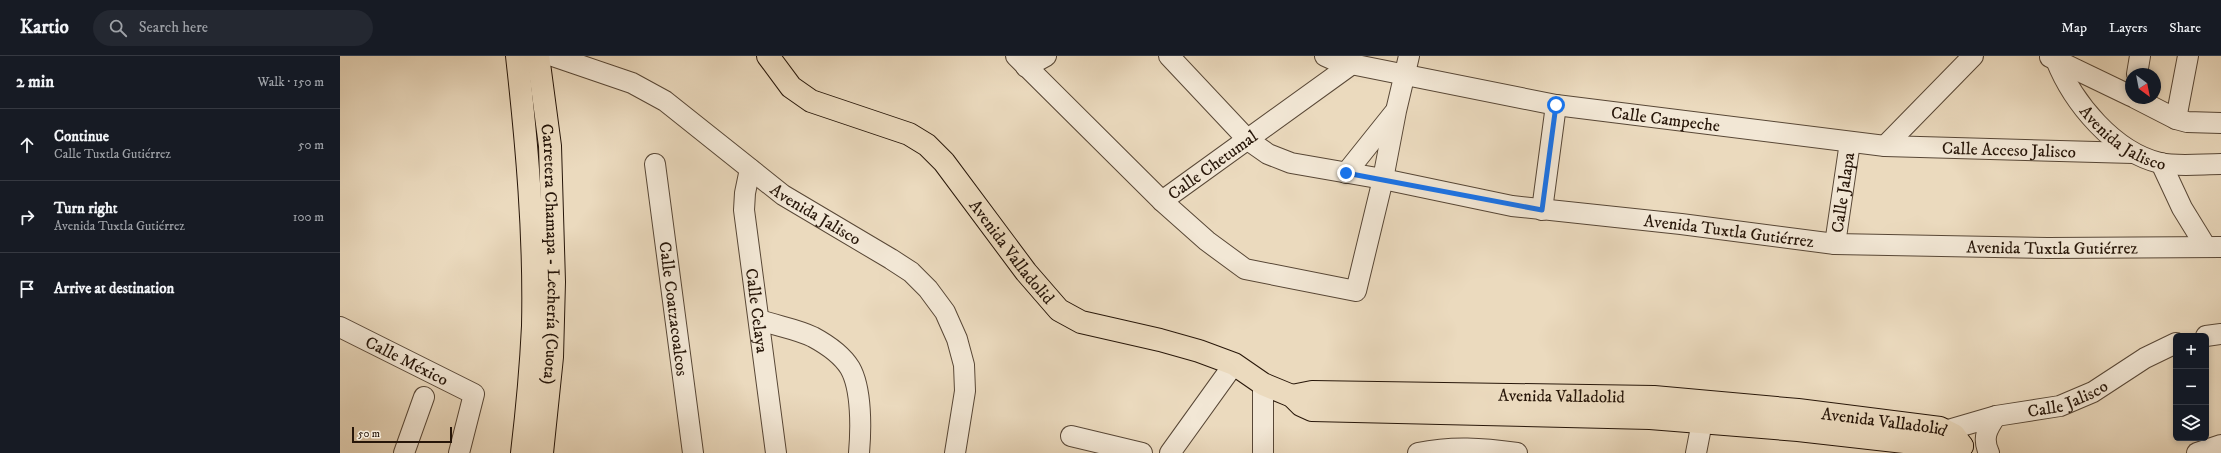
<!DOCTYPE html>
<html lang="en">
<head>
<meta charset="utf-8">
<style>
  :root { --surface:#171b24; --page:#242831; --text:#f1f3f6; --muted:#9ea1a6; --line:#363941 }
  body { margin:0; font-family:"IM FELL DW Pica",serif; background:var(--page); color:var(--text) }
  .controls { position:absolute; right:12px; bottom:12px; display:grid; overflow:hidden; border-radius:6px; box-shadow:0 2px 6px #0003 }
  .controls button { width:36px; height:36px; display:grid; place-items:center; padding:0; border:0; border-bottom:1px solid var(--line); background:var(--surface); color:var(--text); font:20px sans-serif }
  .compass { position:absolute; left:1785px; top:12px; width:36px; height:36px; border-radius:50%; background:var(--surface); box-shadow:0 2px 6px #0003; rotate:148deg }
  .scale { position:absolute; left:12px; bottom:10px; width:100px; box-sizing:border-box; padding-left:4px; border:2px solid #271609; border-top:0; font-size:11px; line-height:14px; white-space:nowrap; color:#271609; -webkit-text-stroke:3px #f2e7d5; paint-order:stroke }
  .stop { position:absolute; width:12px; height:12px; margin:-9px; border:3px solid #1a73e8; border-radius:50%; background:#fff }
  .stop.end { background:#1a73e8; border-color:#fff; box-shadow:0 1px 4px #0008 }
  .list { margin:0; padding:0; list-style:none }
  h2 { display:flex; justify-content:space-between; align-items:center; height:52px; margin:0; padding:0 16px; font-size:17px }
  h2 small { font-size:13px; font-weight:400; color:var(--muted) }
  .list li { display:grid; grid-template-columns:26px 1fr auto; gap:12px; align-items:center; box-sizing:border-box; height:72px; padding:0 16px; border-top:1px solid var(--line) }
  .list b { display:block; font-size:15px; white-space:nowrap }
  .list p { margin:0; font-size:13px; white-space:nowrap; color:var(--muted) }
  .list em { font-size:13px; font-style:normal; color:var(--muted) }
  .icon { flex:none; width:22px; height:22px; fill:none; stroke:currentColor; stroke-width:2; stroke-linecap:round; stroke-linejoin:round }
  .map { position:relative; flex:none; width:1881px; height:397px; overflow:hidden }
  header { display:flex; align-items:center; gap:24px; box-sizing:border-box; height:56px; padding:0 20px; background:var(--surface); border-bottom:1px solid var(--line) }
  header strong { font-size:19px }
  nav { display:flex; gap:22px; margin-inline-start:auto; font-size:14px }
  .search { width:280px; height:36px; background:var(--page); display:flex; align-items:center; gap:10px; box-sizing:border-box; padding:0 14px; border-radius:22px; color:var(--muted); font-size:15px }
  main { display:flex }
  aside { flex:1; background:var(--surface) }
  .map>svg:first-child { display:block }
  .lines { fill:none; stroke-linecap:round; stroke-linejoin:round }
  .minor-casing { stroke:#584736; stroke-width:22 }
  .major-casing { stroke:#271609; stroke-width:24 }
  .highway-casing { stroke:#271609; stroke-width:24 }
  .minor { stroke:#f2e7d5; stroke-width:20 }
  .major { stroke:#ebdabe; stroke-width:22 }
  .highway { stroke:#ebdabe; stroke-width:22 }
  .route { stroke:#1a73e8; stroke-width:5 }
  .labels { text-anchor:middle; stroke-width:4; stroke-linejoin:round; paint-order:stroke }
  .street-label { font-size:17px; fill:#271609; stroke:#f2e7d5 }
</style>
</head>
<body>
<header>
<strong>Kartio</strong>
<div class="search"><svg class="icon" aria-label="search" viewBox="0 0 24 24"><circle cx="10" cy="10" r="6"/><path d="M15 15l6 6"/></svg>Search here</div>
<nav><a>Map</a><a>Layers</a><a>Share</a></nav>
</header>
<main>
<aside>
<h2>2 min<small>Walk · 150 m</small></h2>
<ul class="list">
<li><svg class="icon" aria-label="ahead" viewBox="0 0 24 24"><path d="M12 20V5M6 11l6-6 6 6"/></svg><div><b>Continue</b><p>Calle Tuxtla Gutiérrez</p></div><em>50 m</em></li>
<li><svg class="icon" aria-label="right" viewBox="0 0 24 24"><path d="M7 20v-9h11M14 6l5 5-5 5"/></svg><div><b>Turn right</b><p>Avenida Tuxtla Gutiérrez</p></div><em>100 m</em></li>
<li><svg class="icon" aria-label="arrive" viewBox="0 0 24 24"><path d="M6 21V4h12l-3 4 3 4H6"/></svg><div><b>Arrive at destination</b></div></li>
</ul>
</aside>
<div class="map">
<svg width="1881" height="397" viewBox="0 0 1881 397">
  <rect width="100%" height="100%" fill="#ebdabe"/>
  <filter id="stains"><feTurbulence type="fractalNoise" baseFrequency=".005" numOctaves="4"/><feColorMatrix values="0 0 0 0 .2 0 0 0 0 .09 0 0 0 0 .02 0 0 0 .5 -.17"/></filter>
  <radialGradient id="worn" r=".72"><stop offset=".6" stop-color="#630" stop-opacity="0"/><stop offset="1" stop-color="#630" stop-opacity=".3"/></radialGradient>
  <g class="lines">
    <defs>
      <g id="minor">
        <path id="s1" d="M213,0L292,27L325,45L443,139L551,203L571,216L588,233L605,256L617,283L624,309L625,335L615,397"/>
        <polyline points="676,0 822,145 867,185 905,213 1016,235 1043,123 1056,55 1069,0"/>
        <path id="s2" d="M829,0L908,84L928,98L951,107L1043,123L1172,150L1341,168L1495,188L1708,192L1881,191"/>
        <path id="s3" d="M985,0L996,5L1216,49L1545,90L1793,97"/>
        <polyline points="1710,1 1791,40"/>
        <path id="s4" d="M1716,4C1733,47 1774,96 1820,107C1837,111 1863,108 1881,108"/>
        <polyline points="686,11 706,0"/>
        <polyline points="1797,18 1800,0"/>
        <polyline points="1795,42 1836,63 1847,66 1881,67"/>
        <polyline points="1836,63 1848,0"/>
        <polyline points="1545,90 1633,0"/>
        <polyline points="1821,107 1842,152 1866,191"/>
        <path id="s5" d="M315,108L353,397"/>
        <path id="s6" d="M410,113L405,137L404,154L436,397"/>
        <polyline points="1006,117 1054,57"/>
        <path id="s7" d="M822,145L1012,8"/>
        <polyline points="1202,154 1216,49"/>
        <path id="s8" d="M1495,188L1510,86"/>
        <path d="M420,264C437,270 457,273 473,281C486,288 502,299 510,312C522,333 521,374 519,397"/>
        <path id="s9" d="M0,271L134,338L119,397"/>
        <polyline points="1866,280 1881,278"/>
        <polyline points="923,328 923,397"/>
        <path id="s10" d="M1608,374L1656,360L1720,350L1753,336L1805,302L1836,287"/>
        <polyline points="731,380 802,397"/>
        <polyline points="64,397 84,341"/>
        <polyline points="830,397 894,308"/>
        <path d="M1078,397C1112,390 1142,392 1177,397"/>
        <polyline points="1356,397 1362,366"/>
        <path d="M1649,397C1642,382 1647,373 1656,360"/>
        <polyline points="1857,397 1881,389"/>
      </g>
      <g id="major">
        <path id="s11" d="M428,0L451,31L471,45L569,78L587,89L604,106L686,216L719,254L741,266L820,284L859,295L894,308L923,328L952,340L961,349L972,354L1310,362L1458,374L1608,391L1622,390"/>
        <path id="s12" d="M952,340L972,336L1314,341L1458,354L1600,372L1614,379L1622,390"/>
      </g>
      <g id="highway">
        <path d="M177,0C187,89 195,180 193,270C191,312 187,355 182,397"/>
        <path id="s13" d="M198,0L210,90L214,226L212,301L202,397"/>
      </g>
    </defs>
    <use href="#minor" class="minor-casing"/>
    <use href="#major" class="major-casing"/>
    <use href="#highway" class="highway-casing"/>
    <use href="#minor" class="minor"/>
    <use href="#major" class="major"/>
    <use href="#highway" class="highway"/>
  </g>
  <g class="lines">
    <polyline class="route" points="1006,117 1202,154 1216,49"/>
  </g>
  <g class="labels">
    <g class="street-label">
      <text dy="6" stroke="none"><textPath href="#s3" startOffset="347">Calle Campeche</textPath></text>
      <text dy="6" stroke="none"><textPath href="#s4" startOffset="106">Avenida Jalisco</textPath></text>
      <text dy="6" stroke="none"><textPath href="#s3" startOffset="692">Calle Acceso Jalisco</textPath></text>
      <text dy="6" stroke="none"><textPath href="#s7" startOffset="62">Calle Chetumal</textPath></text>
      <text dy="6" stroke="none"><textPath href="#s8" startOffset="52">Calle Jalapa</textPath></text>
      <text dy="6" stroke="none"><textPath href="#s1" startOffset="310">Avenida Jalisco</textPath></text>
      <text dy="6" stroke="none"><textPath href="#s2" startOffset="608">Avenida Tuxtla Gutiérrez</textPath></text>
      <text dy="6" stroke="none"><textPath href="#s2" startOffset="932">Avenida Tuxtla Gutiérrez</textPath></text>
      <text dy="6" stroke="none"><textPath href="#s11" startOffset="324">Avenida Valladolid</textPath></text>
      <text dy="6" stroke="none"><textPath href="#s13" startOffset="199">Carretera Chamapa - Lechería (Cuota)</textPath></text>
      <text dy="6" stroke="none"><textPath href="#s5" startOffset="146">Calle Coatzacoalcos</textPath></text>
      <text dy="6" stroke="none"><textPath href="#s6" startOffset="143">Calle Celaya</textPath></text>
      <text dy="6" stroke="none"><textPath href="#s9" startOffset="75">Calle México</textPath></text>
      <text dy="6" stroke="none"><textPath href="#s12" startOffset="270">Avenida Valladolid</textPath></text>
      <text dy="6" stroke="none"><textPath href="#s10" startOffset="124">Calle Jalisco</textPath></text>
      <text dy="6" stroke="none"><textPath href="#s12" startOffset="594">Avenida Valladolid</textPath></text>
    </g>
  </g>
  <rect width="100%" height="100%" filter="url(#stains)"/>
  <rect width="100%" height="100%" fill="url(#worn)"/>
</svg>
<div class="controls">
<button>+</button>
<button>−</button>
<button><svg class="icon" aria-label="layers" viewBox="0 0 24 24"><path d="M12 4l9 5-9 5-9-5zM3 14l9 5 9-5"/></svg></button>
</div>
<svg class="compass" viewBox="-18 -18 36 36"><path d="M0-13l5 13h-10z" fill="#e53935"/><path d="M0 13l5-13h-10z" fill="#9ea1a6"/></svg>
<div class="scale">50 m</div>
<div class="stop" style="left:1216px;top:49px"></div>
<div class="stop end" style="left:1006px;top:117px"></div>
</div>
</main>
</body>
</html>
